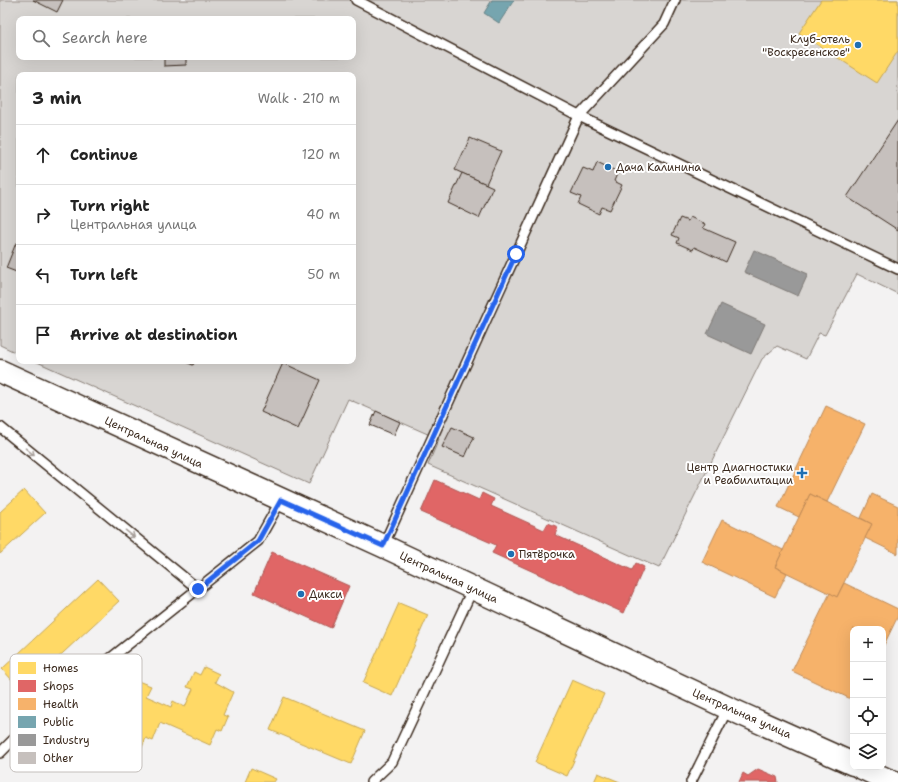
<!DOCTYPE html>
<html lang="en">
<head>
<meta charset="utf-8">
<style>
  :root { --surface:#fff; --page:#f2f2f2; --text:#222; --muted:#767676; --line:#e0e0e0 }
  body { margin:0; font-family:"Shantell Sans",sans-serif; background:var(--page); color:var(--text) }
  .controls { position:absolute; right:12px; bottom:12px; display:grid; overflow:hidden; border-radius:8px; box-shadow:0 4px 16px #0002 }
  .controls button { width:36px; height:36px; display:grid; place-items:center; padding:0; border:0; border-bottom:1px solid var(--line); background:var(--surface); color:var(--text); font:20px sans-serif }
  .stop { position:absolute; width:12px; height:12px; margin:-9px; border:3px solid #2563eb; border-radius:50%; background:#fff }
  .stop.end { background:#2563eb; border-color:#fff; box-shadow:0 1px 4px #0008 }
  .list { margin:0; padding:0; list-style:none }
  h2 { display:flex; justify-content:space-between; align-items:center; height:52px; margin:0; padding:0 16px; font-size:17px }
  h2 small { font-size:13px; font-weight:400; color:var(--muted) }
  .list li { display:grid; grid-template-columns:26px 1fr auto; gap:12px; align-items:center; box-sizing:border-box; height:60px; padding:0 16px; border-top:1px solid var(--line) }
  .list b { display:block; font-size:15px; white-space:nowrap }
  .list p { margin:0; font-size:13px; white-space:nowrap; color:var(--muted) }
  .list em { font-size:13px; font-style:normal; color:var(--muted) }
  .icon { flex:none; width:22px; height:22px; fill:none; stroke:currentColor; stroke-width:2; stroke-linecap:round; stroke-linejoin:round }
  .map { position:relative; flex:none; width:898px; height:782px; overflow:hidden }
  .search { position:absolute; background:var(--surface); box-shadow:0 4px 16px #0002; left:16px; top:16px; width:340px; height:44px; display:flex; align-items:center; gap:10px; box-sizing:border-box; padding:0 14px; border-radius:8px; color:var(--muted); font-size:15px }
  .panel { position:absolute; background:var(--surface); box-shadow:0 4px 16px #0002; left:16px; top:72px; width:340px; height:292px; border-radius:8px }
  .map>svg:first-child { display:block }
  .green { fill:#d8d5d2; stroke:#8a8078; fill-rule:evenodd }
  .homes { fill:#ffd966; stroke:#c4a450 }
  .shops { fill:#e06666; stroke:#ae5450 }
  .health { fill:#f6b26b; stroke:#be8954 }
  .public { fill:#76a5af; stroke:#648084 }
  .industry { fill:#999; stroke:#7d7874 }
  .building { fill:#c6c0bd; stroke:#3b2a1e }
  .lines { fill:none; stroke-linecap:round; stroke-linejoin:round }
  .lane-casing { stroke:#3b2a1e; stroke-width:12 }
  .secondary-casing { stroke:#3b2a1e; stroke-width:25 }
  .lane { stroke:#fff; stroke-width:9 }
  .secondary { stroke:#fff; stroke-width:22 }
  .oneway { stroke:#a79f9a }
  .route { stroke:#2563eb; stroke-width:5 }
  .poi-dot { fill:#1f6fb2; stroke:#fff; stroke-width:1.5 }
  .labels { text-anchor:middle; stroke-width:4; stroke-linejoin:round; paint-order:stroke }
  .poi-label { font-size:11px; fill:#3b2a1e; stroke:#fff; text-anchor:start }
  .street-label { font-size:11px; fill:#3b2a1e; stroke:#fff }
  .key { fill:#fff; stroke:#c4bfbc; stroke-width:1 }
  .key-label { font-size:11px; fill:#3b2a1e }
</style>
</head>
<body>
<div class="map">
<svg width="898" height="782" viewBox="0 0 898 782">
  <rect width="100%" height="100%" fill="#f3f2f2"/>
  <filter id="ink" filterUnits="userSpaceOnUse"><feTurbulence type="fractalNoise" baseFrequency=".025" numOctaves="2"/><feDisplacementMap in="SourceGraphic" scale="8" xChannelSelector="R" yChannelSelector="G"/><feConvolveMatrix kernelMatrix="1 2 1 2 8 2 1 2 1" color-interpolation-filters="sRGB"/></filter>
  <g filter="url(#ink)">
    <path class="green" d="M0,0H898V294L857,274L825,335L819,333L806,359L777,346L762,359L659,568L428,465L439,439L348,399L309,484L35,361H353V75H19V354L0,345ZM19,19H353V57H19Z"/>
    <g class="homes">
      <polygon points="821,0 898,0 898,51 877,83 799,33"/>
      <polygon points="24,490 45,513 0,554 0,512"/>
      <polygon points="98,579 119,601 22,691 2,669"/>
      <polygon points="399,603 428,615 392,696 363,683"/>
      <polygon points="204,667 219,674 215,682 233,692 223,715 228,717 222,731 217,729 210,745 160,723 153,741 146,738 140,752 95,732 104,711 113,715 125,689 133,692 138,681 151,686 146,696 171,707 173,701 185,707 193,689 187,687 194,672 200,675"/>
      <polygon points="572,680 604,694 567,776 535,762"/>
      <polygon points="284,697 365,731 351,764 270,730"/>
      <polygon points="251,768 276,779 274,782 245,782"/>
      <polygon points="598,773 620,782 594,782"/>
    </g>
    <g class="shops">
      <polygon points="435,480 479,500 482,493 494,499 491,506 544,530 548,523 558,527 555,535 632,570 636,563 644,567 624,613 492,553 496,545 421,512"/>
      <polygon points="272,552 349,586 331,628 254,593"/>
      <polygon points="758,769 777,777 778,782 739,782 743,773 748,776"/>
    </g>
    <g class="health">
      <polygon points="826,406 865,424 827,502 810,494 799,517 778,507"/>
      <polygon points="810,494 872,524 837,597 775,567"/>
      <polygon points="872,494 898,506 898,554 865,538 872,524 861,518"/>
      <polygon points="722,520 783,550 775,567 787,573 775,597 702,562"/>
      <polygon points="844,583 898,609 898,616 883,647 883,629 853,629 853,700 792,671 830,593 837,597"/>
    </g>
    <polygon class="public" points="492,0 514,0 499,23 484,13"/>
    <g class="industry">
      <polygon points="754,250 808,274 798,296 744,272"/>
      <polygon points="721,304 765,324 751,354 707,334"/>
    </g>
    <g class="building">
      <polygon points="33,0 63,0 57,12"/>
      <polygon points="198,17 198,19 150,19 150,18"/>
      <polygon points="164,57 186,57 186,65 164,66"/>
      <polygon points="898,120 898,230 847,197"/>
      <polygon points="470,138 501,151 486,184 455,170"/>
      <polygon points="597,162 618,172 614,181 622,185 610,210 602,207 599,214 578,204 581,197 571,193 583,168 593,172"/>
      <polygon points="462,173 493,187 479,218 448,203"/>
      <polygon points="690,217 705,224 703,228 735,242 726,262 694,247 693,250 677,243 679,238 672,235 680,218 688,221"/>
      <polygon points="16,243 19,244 19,273 6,268"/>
      <polygon points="183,361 195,361 193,365"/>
      <polygon points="283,363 320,380 298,429 261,412"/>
      <polygon points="376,411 400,422 394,435 370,425"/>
      <polygon points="452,427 474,437 465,457 442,447"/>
    </g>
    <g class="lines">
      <defs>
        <g id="lane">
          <polyline points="356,0 579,116 898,269"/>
          <polyline points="0,427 198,589"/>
          <polyline points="383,546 579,116 664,24 675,0"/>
          <polyline points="0,753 33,720 258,541 281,500"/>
          <polyline points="371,782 392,762 473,588"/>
          <polyline points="691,782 728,708"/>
        </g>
        <g id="secondary">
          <polyline points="0,371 383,546 728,708 853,764"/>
          <polyline points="860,767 892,782"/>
        </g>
      </defs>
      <use href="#lane" class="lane-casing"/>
      <use href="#secondary" class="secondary-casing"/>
      <use href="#lane" class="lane"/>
      <use href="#secondary" class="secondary"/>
    </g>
    <defs><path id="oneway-shaft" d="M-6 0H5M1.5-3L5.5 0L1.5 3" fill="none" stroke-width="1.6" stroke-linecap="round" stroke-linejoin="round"/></defs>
    <g class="oneway">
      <use href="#oneway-shaft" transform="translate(30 452) rotate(40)"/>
      <use href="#oneway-shaft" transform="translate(130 534) rotate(39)"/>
    </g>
  </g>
  <g class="lines" filter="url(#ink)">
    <polyline class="route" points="198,589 258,541 281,500 383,546 516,254"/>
  </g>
  <g class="poi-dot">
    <circle cx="858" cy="45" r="4"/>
    <circle cx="608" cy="167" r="4"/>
    <path d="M800 467h4v4h4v4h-4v4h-4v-4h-4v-4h4z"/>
    <circle cx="511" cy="554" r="4"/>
    <circle cx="301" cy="594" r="4"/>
  </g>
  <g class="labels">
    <g class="poi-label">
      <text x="850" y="43" text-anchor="end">Клуб-отель<tspan x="850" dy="13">"Воскресенское"</tspan></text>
      <text x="616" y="171">Дача Калинина</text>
      <text x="793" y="471" text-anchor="end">Центр Диагностики<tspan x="793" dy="13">и Реабилитации</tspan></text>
      <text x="519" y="558">Пятёрочка</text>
      <text x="309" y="598">Дикси</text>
    </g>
    <g class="street-label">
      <text transform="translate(154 442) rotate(25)" y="4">Центральная улица</text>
      <text transform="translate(449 577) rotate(25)" y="4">Центральная улица</text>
      <text transform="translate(742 713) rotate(24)" y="4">Центральная улица</text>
    </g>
  </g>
  <rect x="10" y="654" width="132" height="118" rx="6" class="key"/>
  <rect x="18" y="662" width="18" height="12" fill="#ffd966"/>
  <rect x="18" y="680" width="18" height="12" fill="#e06666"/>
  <rect x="18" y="698" width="18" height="12" fill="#f6b26b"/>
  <rect x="18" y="716" width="18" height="12" fill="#76a5af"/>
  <rect x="18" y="734" width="18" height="12" fill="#999"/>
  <rect x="18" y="752" width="18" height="12" fill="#c6c0bd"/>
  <g class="key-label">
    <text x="43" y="672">Homes</text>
    <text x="43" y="690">Shops</text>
    <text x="43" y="708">Health</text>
    <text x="43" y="726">Public</text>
    <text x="43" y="744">Industry</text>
    <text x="43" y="762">Other</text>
  </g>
</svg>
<div class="controls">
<button>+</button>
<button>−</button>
<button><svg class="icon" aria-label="locate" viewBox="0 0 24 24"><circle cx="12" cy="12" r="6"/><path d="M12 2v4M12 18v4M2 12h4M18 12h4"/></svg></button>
<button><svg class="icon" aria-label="layers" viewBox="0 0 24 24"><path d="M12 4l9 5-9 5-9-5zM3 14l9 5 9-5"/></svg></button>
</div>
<div class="stop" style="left:516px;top:254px"></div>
<div class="stop end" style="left:198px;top:589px"></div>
<div class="search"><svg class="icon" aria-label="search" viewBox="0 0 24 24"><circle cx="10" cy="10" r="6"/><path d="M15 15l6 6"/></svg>Search here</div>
<section class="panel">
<h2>3 min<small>Walk · 210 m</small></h2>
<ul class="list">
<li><svg class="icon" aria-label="ahead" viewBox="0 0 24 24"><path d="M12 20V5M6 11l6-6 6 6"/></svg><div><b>Continue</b></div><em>120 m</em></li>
<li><svg class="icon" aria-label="right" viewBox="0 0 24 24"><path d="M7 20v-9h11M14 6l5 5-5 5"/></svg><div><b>Turn right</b><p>Центральная улица</p></div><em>40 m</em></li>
<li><svg class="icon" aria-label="left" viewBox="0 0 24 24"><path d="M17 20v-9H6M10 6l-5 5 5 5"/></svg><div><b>Turn left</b></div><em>50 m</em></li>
<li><svg class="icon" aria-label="arrive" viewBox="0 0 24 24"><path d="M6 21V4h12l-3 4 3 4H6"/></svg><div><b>Arrive at destination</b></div></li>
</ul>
</section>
</div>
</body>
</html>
